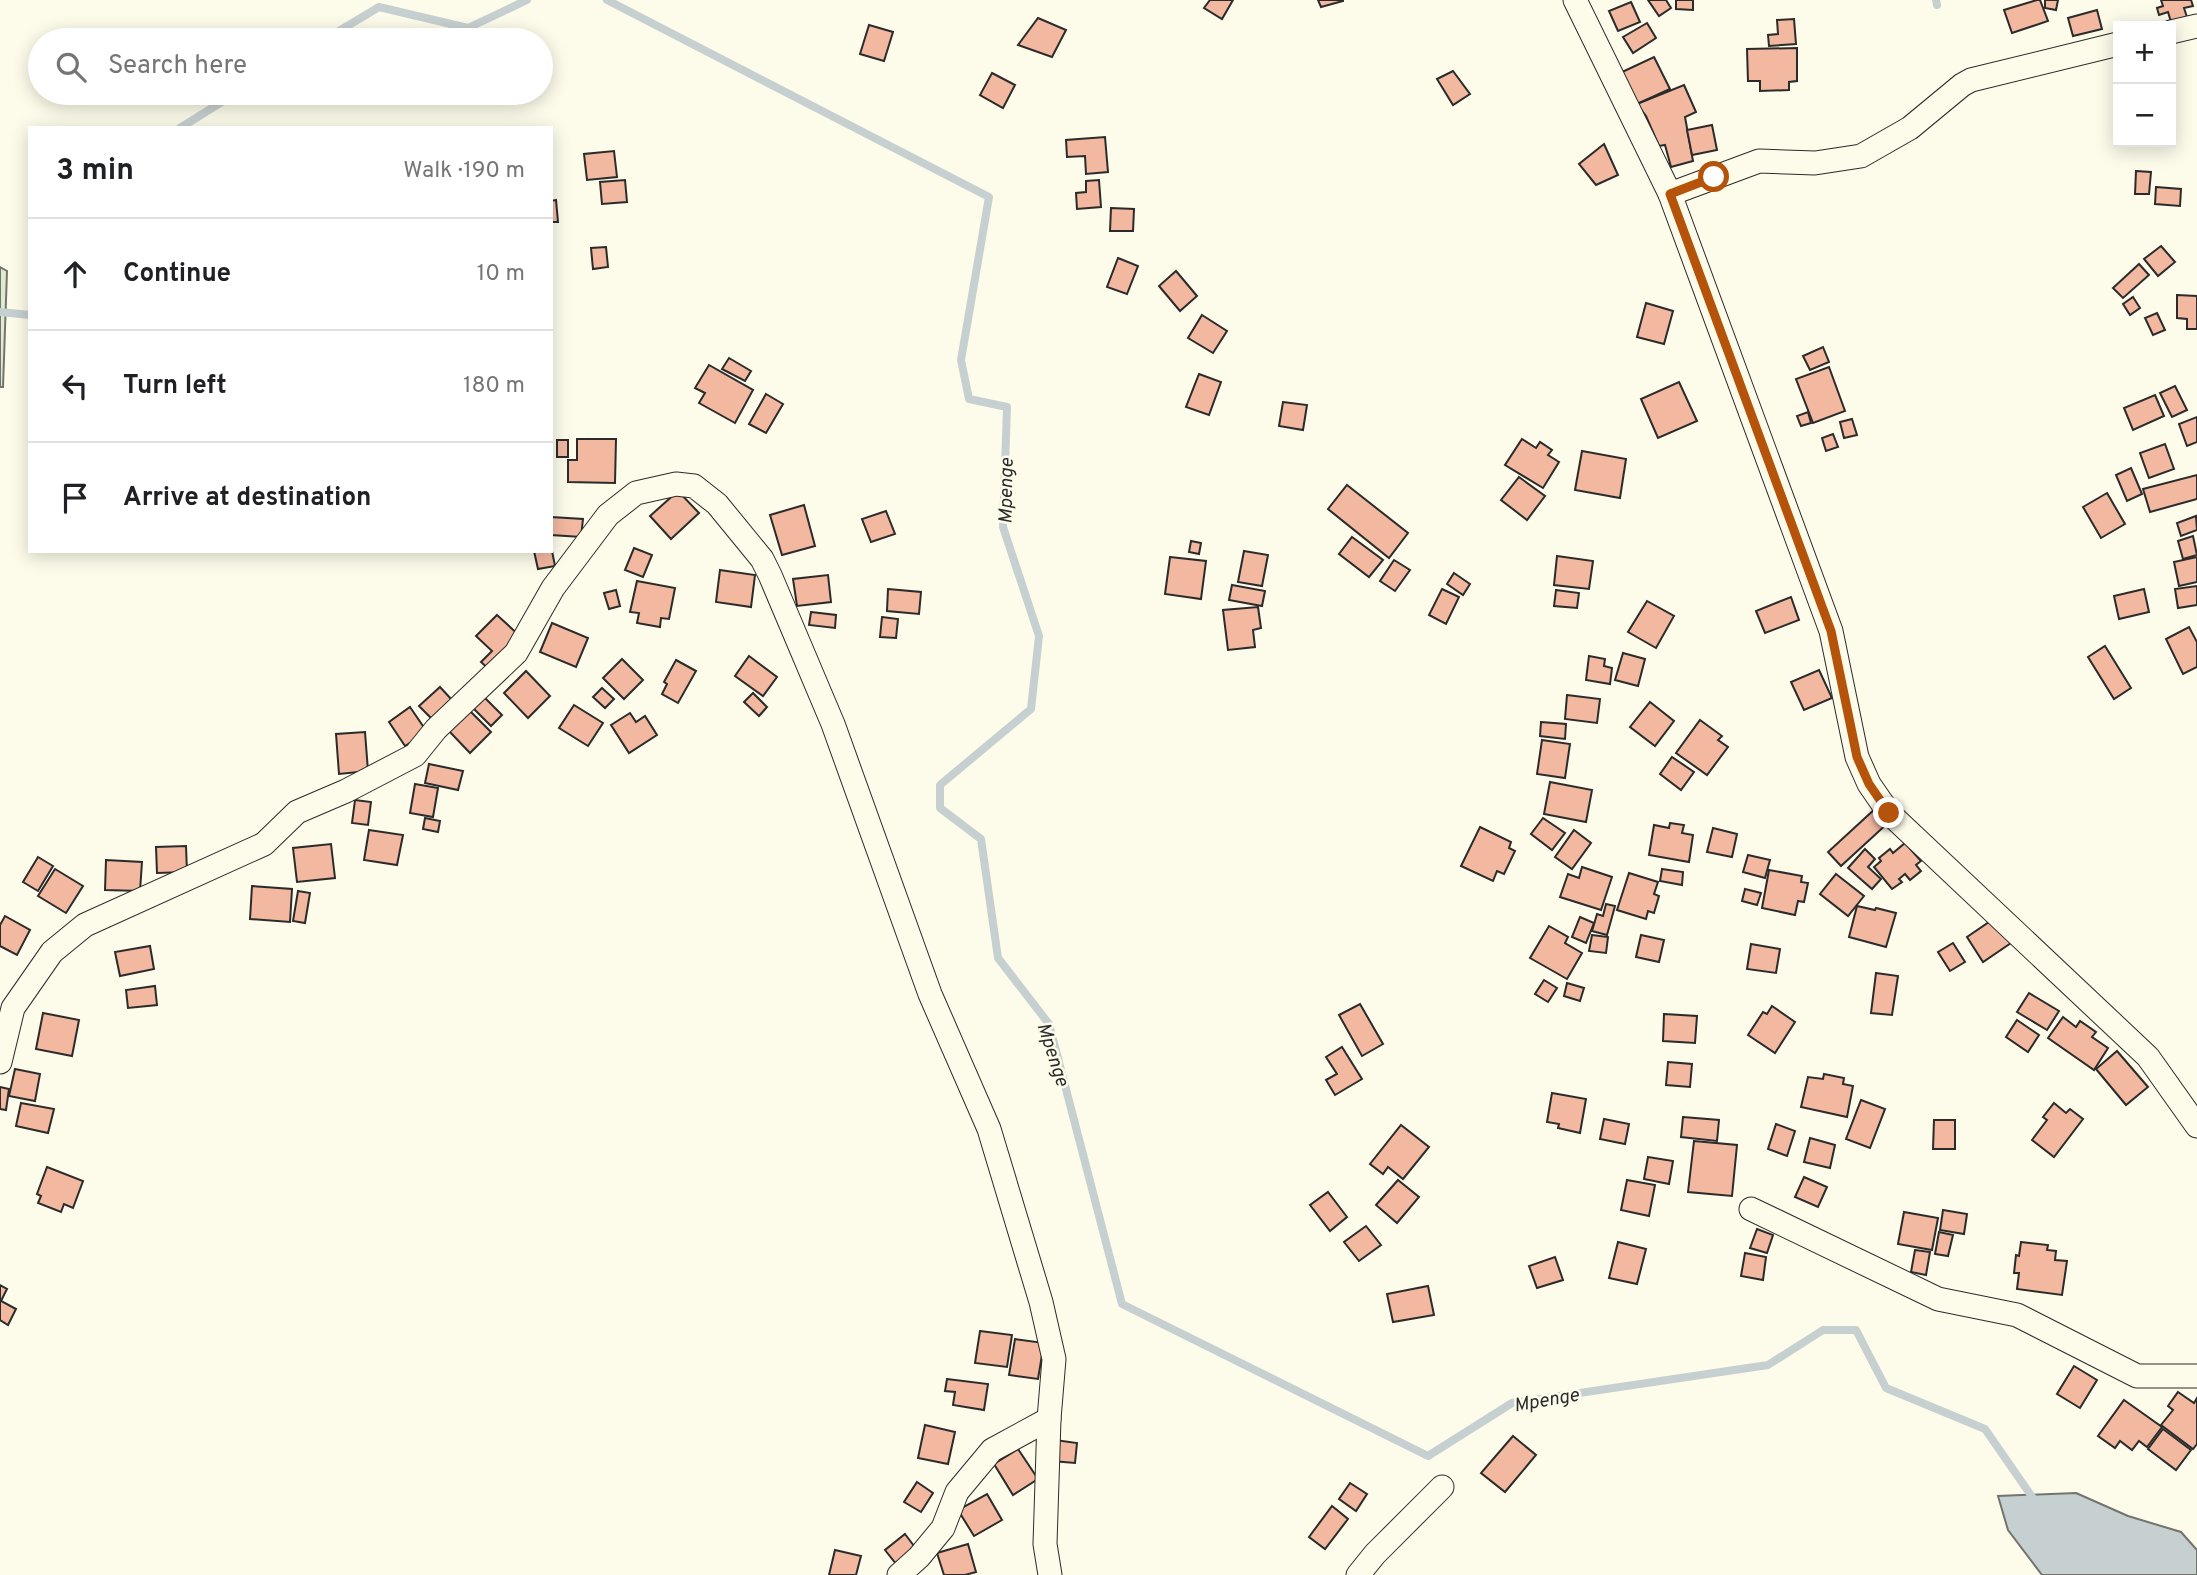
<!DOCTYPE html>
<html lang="en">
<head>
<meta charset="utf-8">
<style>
  :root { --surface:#fff; --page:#f2f2f2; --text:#202124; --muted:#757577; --line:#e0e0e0 }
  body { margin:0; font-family:Overpass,sans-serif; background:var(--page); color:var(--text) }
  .controls { position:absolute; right:21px; top:21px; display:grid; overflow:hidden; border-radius:0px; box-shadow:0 4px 18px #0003 }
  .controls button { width:63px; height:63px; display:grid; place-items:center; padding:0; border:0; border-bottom:2px solid var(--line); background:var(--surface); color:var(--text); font:35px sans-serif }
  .stop { position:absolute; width:21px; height:21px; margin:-16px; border:5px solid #b45309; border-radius:50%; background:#fff }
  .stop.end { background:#b45309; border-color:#fff; box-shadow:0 2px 7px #0008 }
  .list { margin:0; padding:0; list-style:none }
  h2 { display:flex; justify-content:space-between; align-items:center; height:91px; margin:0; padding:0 28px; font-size:30px }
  h2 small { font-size:23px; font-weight:400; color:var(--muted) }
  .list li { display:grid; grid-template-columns:46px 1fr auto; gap:21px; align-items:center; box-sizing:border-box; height:112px; padding:0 28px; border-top:2px solid var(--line) }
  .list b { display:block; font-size:26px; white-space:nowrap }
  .list em { font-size:23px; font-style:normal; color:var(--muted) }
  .icon { flex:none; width:38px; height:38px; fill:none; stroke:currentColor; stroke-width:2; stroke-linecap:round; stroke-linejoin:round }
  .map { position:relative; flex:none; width:2197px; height:1575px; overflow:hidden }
  .search { position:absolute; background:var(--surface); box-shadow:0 4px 18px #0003; left:28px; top:28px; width:525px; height:77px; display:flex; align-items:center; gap:18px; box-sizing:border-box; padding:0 24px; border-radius:38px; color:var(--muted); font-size:26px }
  .panel { position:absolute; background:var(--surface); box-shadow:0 4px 18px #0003; left:28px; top:126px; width:525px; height:427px; border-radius:0px }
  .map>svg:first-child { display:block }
  .green { fill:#deebd1; stroke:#74746e; stroke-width:2 }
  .water { fill:#c7d0d0; stroke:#74746e; stroke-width:2 }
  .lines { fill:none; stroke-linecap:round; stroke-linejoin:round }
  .stream { stroke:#c7d0d0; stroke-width:8 }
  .building { fill:#f2b8a0; stroke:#2b2b2b; stroke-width:2 }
  .minor-casing { stroke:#2b2b2b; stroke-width:25 }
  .minor { stroke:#fdfbea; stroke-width:23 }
  .route { stroke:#b45309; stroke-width:9 }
  .labels { text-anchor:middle; stroke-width:5; stroke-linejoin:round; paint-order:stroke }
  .water-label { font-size:19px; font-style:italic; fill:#2b2b2b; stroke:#fdfbea }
</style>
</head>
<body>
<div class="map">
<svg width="2197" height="1575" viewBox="0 0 2197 1575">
  <rect width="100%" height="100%" fill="#fdfbea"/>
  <polygon class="green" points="0,267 7,271 3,387 0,387"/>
  <polygon class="water" points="2076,1493 2128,1516 2181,1532 2197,1550 2197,1575 2042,1575 2008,1530 1998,1496"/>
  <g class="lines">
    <g class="stream">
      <polyline points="607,0 989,197 961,360 969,399 1007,407 1003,527 1039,636 1031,709 940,785 940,808 981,839 998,958 1049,1024 1122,1304 1428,1456 1512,1403 1768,1365 1823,1330 1856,1330 1886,1388 1985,1429 2037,1504"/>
      <polyline points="1936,0 1937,5"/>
      <polyline points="324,40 379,7 468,28 527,0"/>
      <polyline points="180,128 236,93"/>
      <polyline points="0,312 30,315"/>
    </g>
  </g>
  <g class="building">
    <polygon points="1210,0 1233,0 1222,19 1204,8"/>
    <polygon points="1318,0 1343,0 1343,1 1321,7"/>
    <polygon points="1648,0 1666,0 1671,8 1659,16"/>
    <polygon points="1676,0 1693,0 1693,10 1676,9"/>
    <polygon points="2037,0 2040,0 2048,21 2012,33 2004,10"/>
    <polygon points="2045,0 2058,0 2056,10 2045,8"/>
    <polygon points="2161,0 2191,0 2193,6 2184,8 2187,17 2171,22 2168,12 2159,15 2157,8 2163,6"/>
    <polygon points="1631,2 1640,22 1618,31 1609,11"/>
    <polygon points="2097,10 2102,29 2073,36 2068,18"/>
    <polygon points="1038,18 1066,30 1052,57 1018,45"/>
    <polygon points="1794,19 1796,44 1769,46 1768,35 1778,34 1777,20"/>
    <polygon points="1647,23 1656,38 1633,53 1623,37"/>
    <polygon points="869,25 893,32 884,61 860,54"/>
    <polygon points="1797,48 1797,81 1789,82 1789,90 1760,91 1760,81 1748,81 1747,49"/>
    <polygon points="1654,57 1670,89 1637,104 1620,73"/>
    <polygon points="1453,71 1470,94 1453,105 1437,79"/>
    <polygon points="992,73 1015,85 1003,108 980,95"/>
    <polygon points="1684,85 1696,112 1685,117 1693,161 1671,167 1665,145 1659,146 1646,116 1637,104"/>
    <polygon points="1712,125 1717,150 1692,155 1687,130"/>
    <polygon points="1105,137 1108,172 1086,174 1085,156 1067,157 1066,140"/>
    <polygon points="1604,144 1618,175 1596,185 1579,164"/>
    <polygon points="614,151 617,177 587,180 584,154"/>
    <polygon points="2136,171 2151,172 2149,194 2135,194"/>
    <polygon points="625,180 627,202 602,204 600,182"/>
    <polygon points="1099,180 1101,207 1077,209 1076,193 1086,192 1086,181"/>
    <polygon points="2156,187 2181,189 2180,206 2155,204"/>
    <polygon points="556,200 558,222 551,222 551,201"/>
    <polygon points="1111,208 1134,209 1133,231 1110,231"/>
    <polygon points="2161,246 2175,262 2158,276 2144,259"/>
    <polygon points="606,247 608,267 593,269 591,248"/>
    <polygon points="1118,258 1138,266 1127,294 1107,287"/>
    <polygon points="2139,264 2149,275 2123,298 2113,288"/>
    <polygon points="1176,271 1197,296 1180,311 1159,286"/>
    <polygon points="2177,295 2197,296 2197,329 2187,329 2187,319 2177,318"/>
    <polygon points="2133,297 2140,308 2130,315 2123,304"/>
    <polygon points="1646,303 1673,311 1664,344 1637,337"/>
    <polygon points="2157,313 2165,330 2153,335 2145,318"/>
    <polygon points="1202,315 1227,331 1213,353 1188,338"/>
    <polygon points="1823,347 1829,362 1810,370 1803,356"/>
    <polygon points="729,358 751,371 745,381 722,369"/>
    <polygon points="709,365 753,390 735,423 699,403 705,393 695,388"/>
    <polygon points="1829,367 1845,411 1813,423 1796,379"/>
    <polygon points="1199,374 1221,382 1209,415 1186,407"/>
    <polygon points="1679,382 1697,421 1658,438 1641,399"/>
    <polygon points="2175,386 2187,410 2172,417 2160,393"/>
    <polygon points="766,394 783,404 766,433 749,424"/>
    <polygon points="2155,395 2164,416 2133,430 2124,408"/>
    <polygon points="1283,402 1307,405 1303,430 1279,426"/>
    <polygon points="1808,412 1811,423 1801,426 1797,416"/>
    <polygon points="2197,417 2197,442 2187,446 2179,424"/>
    <polygon points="1852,419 1857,435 1844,438 1840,422"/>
    <polygon points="1833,434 1838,447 1826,451 1822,438"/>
    <polygon points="577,439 616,439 615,483 568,482 568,460 577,460"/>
    <polygon points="1522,439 1536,448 1540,442 1552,450 1548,455 1559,462 1543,488 1505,465"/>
    <rect x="557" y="440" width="11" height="17"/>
    <polygon points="2165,444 2174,469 2149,478 2140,453"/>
    <polygon points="1582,451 1626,459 1620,498 1575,490"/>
    <polygon points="2131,468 2142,494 2127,501 2116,475"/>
    <polygon points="2197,475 2197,499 2150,512 2143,489"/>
    <polygon points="1519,477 1545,496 1527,520 1501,500"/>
    <polygon points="1347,485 1408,533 1389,558 1328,509"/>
    <polygon points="678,491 699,513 671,539 650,516"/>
    <polygon points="2107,493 2125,524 2101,538 2083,507"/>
    <polygon points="804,505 815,546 782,555 770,515"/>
    <polygon points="886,511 895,534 871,542 862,519"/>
    <polygon points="2196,516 2197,530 2181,536 2177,523"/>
    <polygon points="551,517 583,519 581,537 551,535"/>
    <polygon points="2193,536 2197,555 2183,559 2178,541"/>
    <polygon points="1352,537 1383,560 1369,577 1339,554"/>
    <polygon points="1191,541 1201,543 1199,554 1189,552"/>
    <polygon points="551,546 555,566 538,569 534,551 551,551"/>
    <polygon points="634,548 652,555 643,577 625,570"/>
    <polygon points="1244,551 1268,555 1262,586 1238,582"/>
    <polygon points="1557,556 1593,561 1589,589 1554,585"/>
    <polygon points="1170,557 1206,561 1201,599 1165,594"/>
    <polygon points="2197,557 2197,582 2179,586 2174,562"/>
    <polygon points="1394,560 1410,570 1395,591 1380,581"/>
    <polygon points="720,570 755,575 751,607 716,602"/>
    <polygon points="1454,573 1470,584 1463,595 1447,584"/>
    <polygon points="828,575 831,602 797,606 793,579"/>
    <polygon points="637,581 675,588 669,619 661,618 660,627 637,623 639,613 630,612"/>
    <polygon points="1232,585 1265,591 1262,606 1229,600"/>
    <polygon points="2197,586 2197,605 2178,608 2175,589"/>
    <polygon points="888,589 921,592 919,614 887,611"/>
    <polygon points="1442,589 1459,597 1446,624 1429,615"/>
    <polygon points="2144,589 2149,612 2119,619 2114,596"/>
    <polygon points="616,590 620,606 609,609 604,593"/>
    <polygon points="1556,590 1579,593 1577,608 1554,606"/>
    <polygon points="1791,597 1799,620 1765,633 1756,611"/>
    <polygon points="1647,601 1674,616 1656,648 1628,632"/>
    <polygon points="1258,607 1261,628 1253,630 1255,647 1228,650 1223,610"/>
    <polygon points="811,612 836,615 835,628 809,625"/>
    <polygon points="497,615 522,638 491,671 481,662 492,651 476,636"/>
    <polygon points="882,617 898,619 896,638 880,637"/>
    <polygon points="552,623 588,638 576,667 540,652"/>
    <polygon points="2189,627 2197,642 2197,667 2183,674 2166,639"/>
    <polygon points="2105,646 2131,688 2114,699 2088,657"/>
    <polygon points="1623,653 1645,659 1638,686 1615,680"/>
    <polygon points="749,656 777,677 763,696 735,676"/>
    <polygon points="1589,656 1605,659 1604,666 1612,668 1610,684 1586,680"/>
    <polygon points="622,659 643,680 624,699 603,678"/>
    <polygon points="676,660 696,671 678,703 662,694 667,684 664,682"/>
    <polygon points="1819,670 1832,698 1804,710 1791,682"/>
    <polygon points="526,671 550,696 528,718 504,693"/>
    <polygon points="440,687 452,700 432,719 419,706"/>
    <polygon points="602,688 614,699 605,708 593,697"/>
    <polygon points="753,693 767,707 759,716 744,702"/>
    <polygon points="1567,695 1600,699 1597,723 1565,719"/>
    <polygon points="484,697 502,715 491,726 473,708"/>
    <polygon points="1650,702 1674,721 1655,746 1630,727"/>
    <polygon points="574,705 603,723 588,746 559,728"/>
    <polygon points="410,707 427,732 405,746 389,722"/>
    <polygon points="470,711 491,732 470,753 449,731"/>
    <polygon points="630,713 636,722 645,716 657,735 629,753 611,725"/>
    <polygon points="1700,720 1722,736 1718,740 1728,747 1707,775 1676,753"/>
    <polygon points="1541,722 1566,724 1565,739 1540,736"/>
    <polygon points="365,732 368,771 339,774 336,734"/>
    <polygon points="1542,740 1570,744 1565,778 1537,774"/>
    <polygon points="1672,757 1694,772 1681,790 1660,774"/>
    <polygon points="429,764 463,771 458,790 425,783"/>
    <polygon points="1550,782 1592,790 1586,822 1544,814"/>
    <polygon points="415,784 438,788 433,817 410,813"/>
    <polygon points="355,800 371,802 368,825 352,823"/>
    <polygon points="1876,808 1889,822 1841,866 1828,852"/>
    <polygon points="425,818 440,821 438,832 423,829"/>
    <polygon points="1543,818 1565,833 1552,850 1531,834"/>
    <polygon points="1670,823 1684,825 1682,833 1693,835 1689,862 1649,855 1654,825 1669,828"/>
    <polygon points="1480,827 1511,842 1509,848 1515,851 1504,874 1497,871 1493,881 1461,866"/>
    <polygon points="1713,828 1737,834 1732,857 1707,852"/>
    <polygon points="369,830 403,835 397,865 364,860"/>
    <polygon points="1574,830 1591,843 1572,869 1555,857"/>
    <polygon points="1905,843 1921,861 1916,865 1921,871 1910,880 1905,874 1899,879 1902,882 1892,889 1874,867 1881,861 1879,858 1890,849 1893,853"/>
    <polygon points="331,844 335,878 297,882 293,848"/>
    <polygon points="186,846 187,872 157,873 156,847"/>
    <polygon points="1865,849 1875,859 1868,867 1881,879 1872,889 1848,868"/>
    <polygon points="1748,855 1770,860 1765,878 1743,872"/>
    <polygon points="38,857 53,866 38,891 23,882"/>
    <polygon points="106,860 142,862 140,891 105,890"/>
    <polygon points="1582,867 1612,877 1601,910 1560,897 1568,874 1579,878"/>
    <polygon points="55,869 83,886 66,913 38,896"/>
    <polygon points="1662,869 1683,872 1682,885 1660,881"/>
    <polygon points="1769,870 1802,876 1801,882 1808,883 1804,902 1798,901 1795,915 1762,908"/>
    <polygon points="1629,873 1658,882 1654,894 1659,896 1654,913 1648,911 1646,919 1617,910"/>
    <polygon points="1836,874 1864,896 1848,916 1820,894"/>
    <polygon points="252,886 292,889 290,922 250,919"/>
    <polygon points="1745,889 1761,893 1757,905 1742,901"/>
    <polygon points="298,891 310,893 305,923 293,921"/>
    <polygon points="1606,904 1615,906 1607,935 1592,931 1597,914 1603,916"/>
    <polygon points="1857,906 1875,910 1876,908 1896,913 1886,947 1849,937"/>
    <polygon points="5,916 30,930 17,955 0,946 0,925"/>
    <polygon points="1580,917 1594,923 1586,943 1572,937"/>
    <polygon points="1995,918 2011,943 1983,962 1967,937"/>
    <polygon points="1549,926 1568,937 1565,943 1582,953 1567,979 1530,958"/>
    <polygon points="1592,935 1608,937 1606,953 1589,951"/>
    <polygon points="1641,935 1664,940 1659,962 1636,957"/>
    <polygon points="1953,943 1965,962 1950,971 1938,952"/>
    <polygon points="1751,944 1780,949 1776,973 1747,969"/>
    <polygon points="150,946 154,969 120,976 115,952"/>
    <polygon points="1876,973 1898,976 1892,1015 1871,1013"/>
    <polygon points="1544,980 1557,988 1548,1002 1535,994"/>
    <polygon points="1567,983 1584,988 1580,1001 1564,996"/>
    <polygon points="155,986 157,1005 128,1008 126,990"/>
    <polygon points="2029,993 2059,1011 2047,1030 2017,1012"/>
    <polygon points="1360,1004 1383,1044 1362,1056 1339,1015"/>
    <polygon points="1772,1006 1795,1022 1775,1053 1748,1035 1763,1012 1767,1014"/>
    <polygon points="43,1013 79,1020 72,1056 36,1049"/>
    <polygon points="1664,1014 1697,1016 1695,1043 1663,1041"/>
    <polygon points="2063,1017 2076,1027 2080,1021 2096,1032 2092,1037 2108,1048 2094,1070 2048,1038"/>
    <polygon points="2017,1020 2039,1035 2028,1052 2006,1037"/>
    <polygon points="1342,1047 1362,1079 1335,1095 1326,1080 1337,1074 1326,1057"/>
    <polygon points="2117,1051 2148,1087 2126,1105 2096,1069"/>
    <polygon points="1668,1062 1692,1064 1690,1087 1666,1085"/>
    <polygon points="15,1069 40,1074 35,1101 9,1096"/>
    <polygon points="1824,1074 1844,1078 1843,1084 1853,1086 1847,1117 1801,1107 1808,1077 1823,1079"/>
    <polygon points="0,1087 9,1089 6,1110 0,1109"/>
    <polygon points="1552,1093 1586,1099 1580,1133 1558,1128 1559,1124 1547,1122"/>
    <polygon points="1861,1100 1885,1109 1870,1148 1846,1139"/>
    <polygon points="21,1103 54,1109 48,1133 16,1126"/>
    <polygon points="2054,1103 2066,1113 2070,1109 2083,1119 2054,1157 2032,1140 2047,1120 2043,1117"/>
    <polygon points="1683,1117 1719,1120 1717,1141 1681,1137"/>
    <polygon points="1604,1119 1629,1124 1625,1144 1600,1139"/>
    <polygon points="1934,1120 1955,1120 1955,1149 1933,1149"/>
    <polygon points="1776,1124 1795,1131 1787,1156 1768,1149"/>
    <polygon points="1401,1125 1429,1147 1403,1179 1388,1167 1383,1174 1370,1164"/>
    <polygon points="1810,1138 1835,1145 1830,1168 1804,1162"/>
    <polygon points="1694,1141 1737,1145 1732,1196 1688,1192"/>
    <polygon points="1648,1157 1673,1161 1669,1184 1644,1179"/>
    <polygon points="47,1167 83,1181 73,1208 64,1204 61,1212 38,1203 41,1196 37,1194"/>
    <polygon points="1804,1177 1827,1187 1818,1207 1795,1197"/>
    <polygon points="1398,1180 1419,1197 1397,1223 1376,1205"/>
    <polygon points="1627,1180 1655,1185 1649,1216 1621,1210"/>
    <polygon points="1328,1192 1347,1217 1330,1231 1310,1205"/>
    <polygon points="1943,1210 1967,1214 1964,1234 1940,1230"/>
    <polygon points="1904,1212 1938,1218 1932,1250 1898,1244"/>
    <polygon points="1366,1226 1381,1245 1359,1261 1344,1242"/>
    <polygon points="1757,1229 1773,1235 1767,1253 1750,1248"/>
    <polygon points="1939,1232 1953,1235 1948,1256 1935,1254"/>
    <polygon points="1618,1242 1646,1249 1637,1284 1609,1278"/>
    <polygon points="2021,1242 2048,1245 2047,1250 2056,1251 2055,1260 2067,1261 2062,1295 2017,1289 2019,1273 2014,1273 2016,1255 2019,1256"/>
    <polygon points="1915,1250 1930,1252 1926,1275 1911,1272"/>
    <polygon points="1745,1253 1766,1257 1763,1280 1741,1276"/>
    <polygon points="1555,1257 1563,1280 1537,1288 1529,1266"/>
    <polygon points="0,1285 7,1289 1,1301 16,1309 8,1325 0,1320"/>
    <polygon points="1428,1286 1434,1315 1393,1322 1387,1294"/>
    <polygon points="980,1331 1012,1335 1007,1367 975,1363"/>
    <polygon points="1015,1339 1044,1343 1038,1379 1009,1375"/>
    <polygon points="2074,1366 2097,1380 2080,1408 2057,1394"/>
    <polygon points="947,1379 988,1384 984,1410 953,1405 955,1392 945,1391"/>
    <polygon points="2178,1392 2194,1403 2197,1398 2197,1444 2193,1449 2161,1425 2173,1410 2168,1406"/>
    <polygon points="2124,1400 2162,1427 2147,1447 2139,1441 2132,1450 2120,1441 2115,1448 2098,1436"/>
    <polygon points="925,1425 955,1432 948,1464 918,1458"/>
    <polygon points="2163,1429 2191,1450 2176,1470 2148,1449"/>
    <polygon points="1513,1436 1536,1455 1505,1492 1481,1473"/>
    <polygon points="1055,1440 1077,1443 1075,1463 1052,1461"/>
    <polygon points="1018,1449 1038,1479 1013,1495 994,1464"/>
    <polygon points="917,1482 933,1493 921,1512 904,1502"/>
    <polygon points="1350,1483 1367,1494 1356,1511 1339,1499"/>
    <polygon points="987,1494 1002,1520 974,1536 958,1510"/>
    <polygon points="1332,1506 1348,1519 1325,1549 1309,1537"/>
    <polygon points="905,1534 917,1550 897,1565 885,1550"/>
    <polygon points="968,1544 976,1572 965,1575 944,1575 937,1553"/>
    <polygon points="835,1550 861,1556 856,1575 829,1575"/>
  </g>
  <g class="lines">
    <defs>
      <g id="minor">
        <polyline points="1575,0 1670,194 1831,631 1857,757 1869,784 1889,813 2148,1057 2197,1126"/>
        <polyline points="2171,32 2197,26"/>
        <polyline points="1670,194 1759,161 1815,163 1861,156 1910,128 1962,85 1971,80 2118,44"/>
        <polyline points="0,1062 13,1008 52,952 85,925 264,844 297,812 346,791 415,755 436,729 516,653 553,588 608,515 636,493 676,484 694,486 717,504 762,559 770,575 833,724 930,994 989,1129 1041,1302 1054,1359 1049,1419 1045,1544 1050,1575"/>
        <polyline points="1751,1209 1938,1299 2017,1315 2137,1376 2197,1376"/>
        <polyline points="899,1575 919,1557 943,1528 957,1492 992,1450 1049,1419"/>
        <polyline points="1358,1575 1375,1554 1442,1487"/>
      </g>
    </defs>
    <use href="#minor" class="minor-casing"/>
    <use href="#minor" class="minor"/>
  </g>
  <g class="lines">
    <polyline class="route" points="1714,177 1670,194 1831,631 1857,757 1869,784 1889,813"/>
  </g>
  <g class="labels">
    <g class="water-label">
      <text transform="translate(1005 491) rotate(-89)" y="7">Mpenge</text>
      <text transform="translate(1054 1054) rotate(72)" y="7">Mpenge</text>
      <text transform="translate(1546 1399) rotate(-10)" y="7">Mpenge</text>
    </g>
  </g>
</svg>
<div class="controls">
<button>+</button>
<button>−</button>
</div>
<div class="stop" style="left:1714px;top:177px"></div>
<div class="stop end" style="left:1889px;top:813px"></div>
<div class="search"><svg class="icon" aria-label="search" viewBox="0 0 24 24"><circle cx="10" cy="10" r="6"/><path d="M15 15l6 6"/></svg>Search here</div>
<section class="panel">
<h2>3 min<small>Walk · 190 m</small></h2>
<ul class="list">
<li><svg class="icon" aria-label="ahead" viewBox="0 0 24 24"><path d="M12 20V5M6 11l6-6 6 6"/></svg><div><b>Continue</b></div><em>10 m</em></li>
<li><svg class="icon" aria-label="left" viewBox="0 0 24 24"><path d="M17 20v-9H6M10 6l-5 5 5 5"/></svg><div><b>Turn left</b></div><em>180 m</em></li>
<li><svg class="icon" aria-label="arrive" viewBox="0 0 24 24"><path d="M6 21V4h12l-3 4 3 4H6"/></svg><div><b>Arrive at destination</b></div></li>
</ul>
</section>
</div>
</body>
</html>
